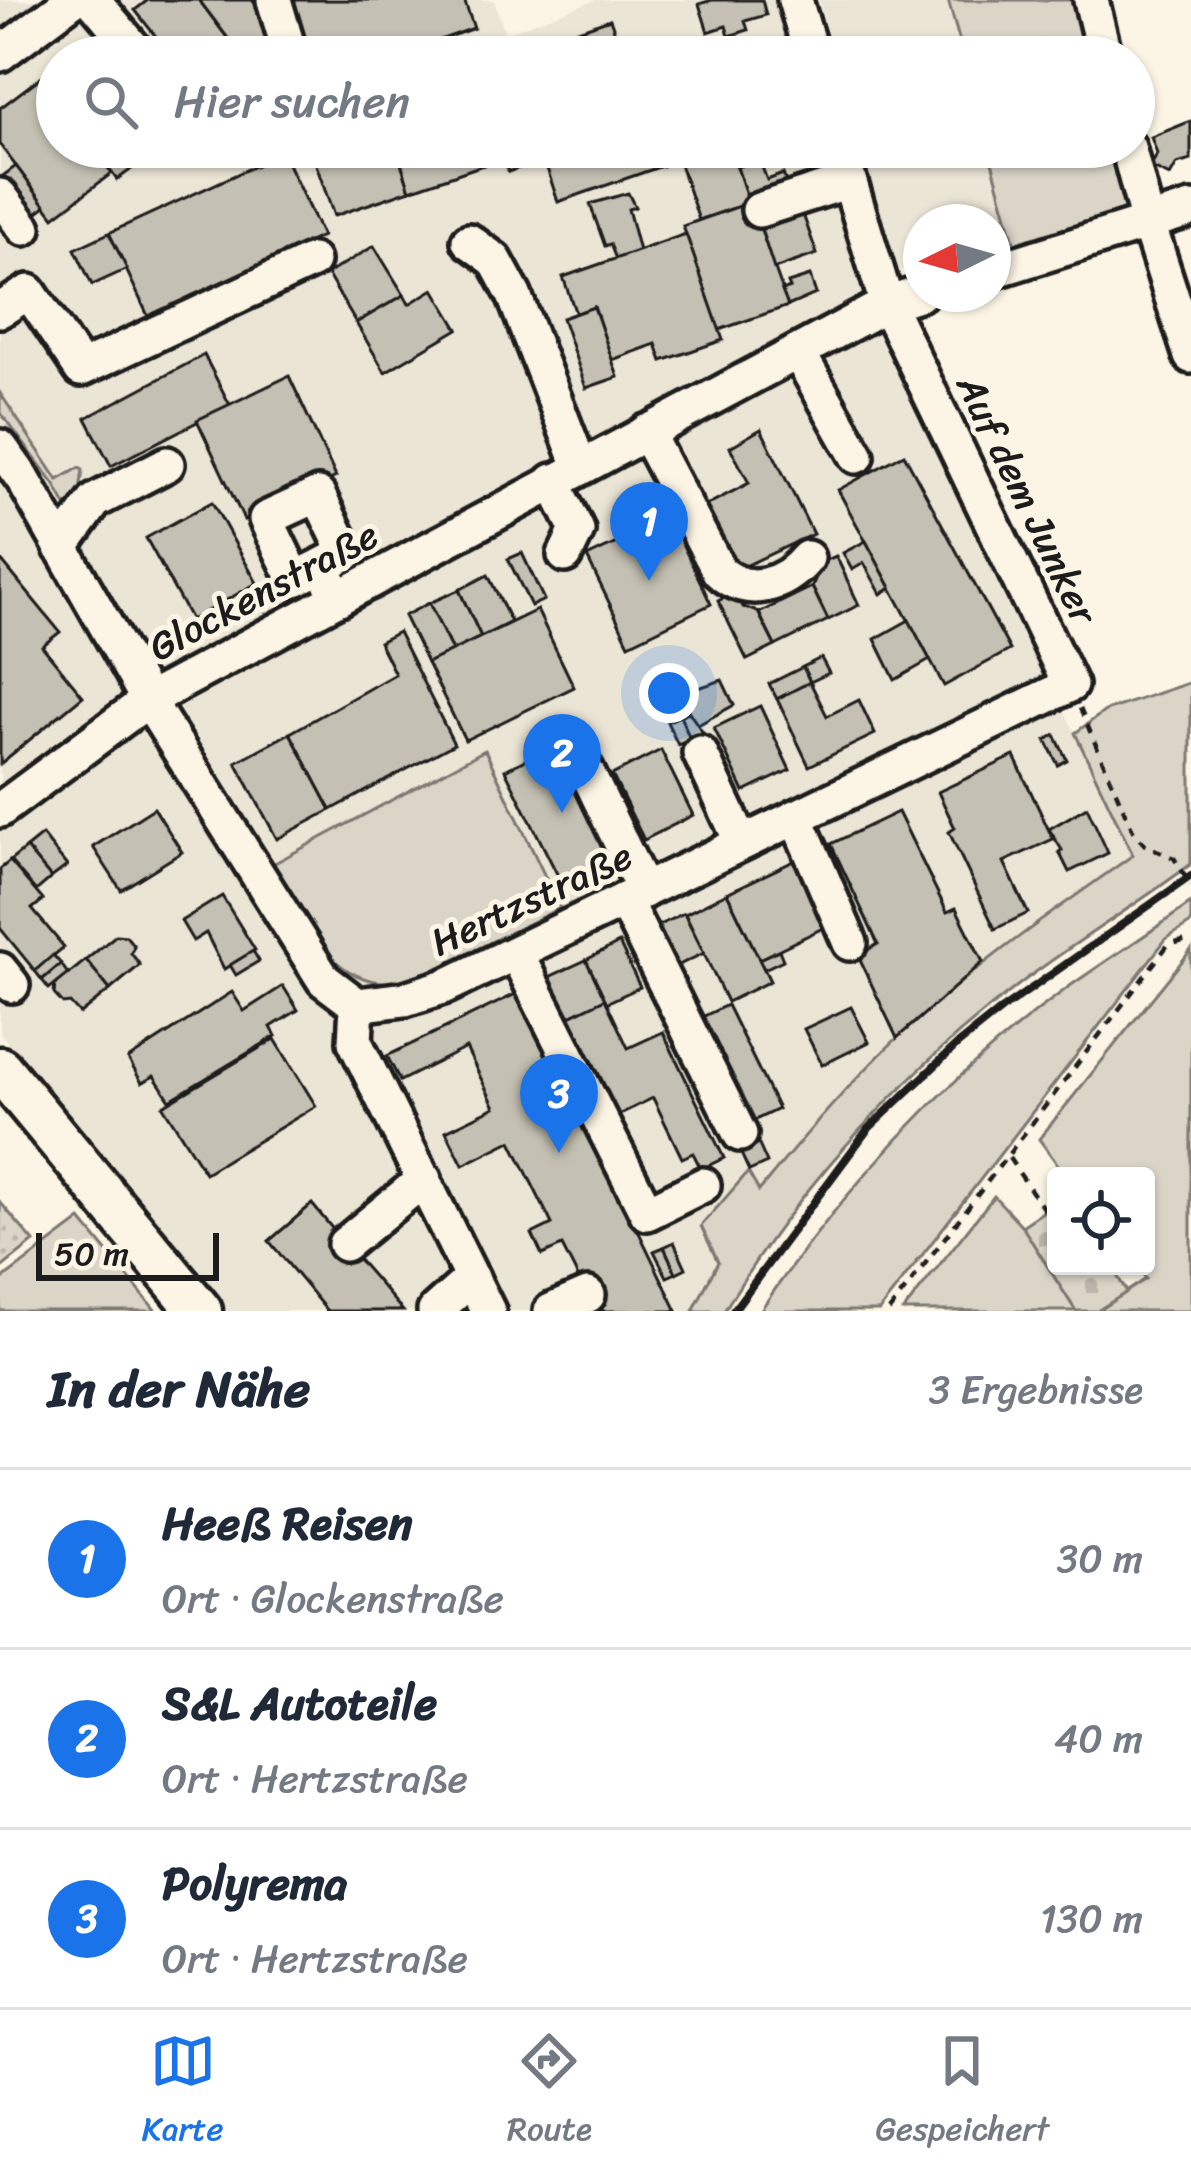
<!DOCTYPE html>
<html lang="de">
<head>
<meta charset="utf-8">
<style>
  :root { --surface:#fff; --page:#f6f6f7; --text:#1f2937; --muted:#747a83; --line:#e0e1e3; --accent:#1a73e8 }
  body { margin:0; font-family:Sriracha,sans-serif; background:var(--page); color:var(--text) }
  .controls { position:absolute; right:36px; bottom:36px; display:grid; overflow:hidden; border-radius:12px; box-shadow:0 3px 9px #0004 }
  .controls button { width:108px; height:108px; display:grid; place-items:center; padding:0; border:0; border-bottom:3px solid var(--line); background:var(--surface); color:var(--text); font:60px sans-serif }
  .compass { position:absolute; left:903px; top:204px; width:108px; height:108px; border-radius:50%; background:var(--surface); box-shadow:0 3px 9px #0004; rotate:265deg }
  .scale { position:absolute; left:36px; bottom:30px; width:183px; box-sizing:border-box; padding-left:12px; border:6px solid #1c1c1c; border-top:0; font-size:33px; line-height:42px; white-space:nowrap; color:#1c1c1c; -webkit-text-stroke:9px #fcf5e5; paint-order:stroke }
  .you { position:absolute; left:669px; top:693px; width:42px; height:42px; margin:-30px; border:9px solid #fff; border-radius:50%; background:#1a73e8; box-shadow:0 0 0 18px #1a73e833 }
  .badge { display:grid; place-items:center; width:78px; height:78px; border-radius:50%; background:var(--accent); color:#fff; font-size:39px; font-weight:700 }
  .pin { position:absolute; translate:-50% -99px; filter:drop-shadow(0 3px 6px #0008) }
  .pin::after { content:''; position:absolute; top:63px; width:42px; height:36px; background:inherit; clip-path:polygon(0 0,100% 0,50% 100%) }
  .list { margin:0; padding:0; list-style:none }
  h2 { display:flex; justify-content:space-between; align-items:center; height:156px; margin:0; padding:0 48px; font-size:51px }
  h2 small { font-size:39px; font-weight:400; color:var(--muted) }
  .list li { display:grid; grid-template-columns:78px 1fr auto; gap:36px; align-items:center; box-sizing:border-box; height:180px; padding:0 48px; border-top:3px solid var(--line) }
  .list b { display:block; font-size:45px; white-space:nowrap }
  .list p { margin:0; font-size:39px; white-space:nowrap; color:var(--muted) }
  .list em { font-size:39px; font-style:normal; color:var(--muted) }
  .icon { flex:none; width:66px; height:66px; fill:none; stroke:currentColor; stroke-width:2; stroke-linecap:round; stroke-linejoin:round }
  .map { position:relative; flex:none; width:1191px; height:1311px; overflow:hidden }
  .search { position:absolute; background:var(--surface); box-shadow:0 3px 9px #0004; left:36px; right:36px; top:36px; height:132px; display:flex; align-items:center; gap:30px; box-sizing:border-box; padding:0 42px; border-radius:66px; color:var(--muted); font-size:45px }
  .sheet { height:696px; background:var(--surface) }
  nav { display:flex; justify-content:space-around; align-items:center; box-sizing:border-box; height:168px; border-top:3px solid var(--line); background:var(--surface); font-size:33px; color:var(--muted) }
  nav a { display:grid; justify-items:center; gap:6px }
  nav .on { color:var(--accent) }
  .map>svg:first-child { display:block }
  .built { fill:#ebe5d6 }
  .grass { fill:#dbd5c8; stroke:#7c7872; stroke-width:3 }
  .cemetery { fill:url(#cemetery-stones); stroke:#7c7872; stroke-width:3 }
  .park { fill:url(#park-dots); stroke:#7c7872; stroke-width:3 }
  .building { fill:#c4c0b3; stroke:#1c1c1c; stroke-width:3 }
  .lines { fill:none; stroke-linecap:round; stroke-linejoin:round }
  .minor-casing { stroke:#1c1c1c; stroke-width:42 }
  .major-casing { stroke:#1c1c1c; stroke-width:51 }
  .path { stroke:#1c1c1c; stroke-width:4.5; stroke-dasharray:9 9; stroke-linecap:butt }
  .minor { stroke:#fcf5e5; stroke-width:33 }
  .major { stroke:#fcf5e5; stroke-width:42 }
  .rail { stroke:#1c1c1c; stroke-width:8 }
  .labels { text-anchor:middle; stroke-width:10; stroke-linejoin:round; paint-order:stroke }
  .street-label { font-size:39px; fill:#1c1c1c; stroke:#fcf5e5 }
</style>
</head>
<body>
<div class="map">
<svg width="1191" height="1311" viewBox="0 0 1191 1311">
  <defs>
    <pattern id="cemetery-stones" width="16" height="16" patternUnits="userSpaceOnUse" patternTransform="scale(3)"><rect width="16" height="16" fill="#dbd5c8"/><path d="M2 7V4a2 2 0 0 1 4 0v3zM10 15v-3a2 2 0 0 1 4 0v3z" fill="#bbb6ab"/></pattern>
    <pattern id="park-dots" width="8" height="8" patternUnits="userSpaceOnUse" patternTransform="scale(3)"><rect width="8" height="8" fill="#dbd5c8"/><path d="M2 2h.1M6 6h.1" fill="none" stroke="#bbb6ab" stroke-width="1.8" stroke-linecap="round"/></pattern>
  </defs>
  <rect width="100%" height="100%" fill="#fcf5e5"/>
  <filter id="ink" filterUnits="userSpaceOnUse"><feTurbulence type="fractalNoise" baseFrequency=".00833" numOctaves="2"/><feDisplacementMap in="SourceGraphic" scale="24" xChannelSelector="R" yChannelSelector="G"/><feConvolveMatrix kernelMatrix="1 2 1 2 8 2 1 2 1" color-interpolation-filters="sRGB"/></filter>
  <g filter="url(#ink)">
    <g class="built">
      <polygon points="0,0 494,0 505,33 596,0 778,0 796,57 57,57 57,147 988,147 1015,246 993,253 993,222 921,222 921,274 898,269 970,515 1134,855 1035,925 937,1003 853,1081 759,1191 749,1173 718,1262 693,1311 224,1311 0,1033"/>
      <polygon points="818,0 948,0 964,57 835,57"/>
    </g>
    <g class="grass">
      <polygon points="948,0 1082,0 1097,57 964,57"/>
      <polygon points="988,147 1119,147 1135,207 1015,246"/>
      <polygon points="0,393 58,480 79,468 83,470 77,513 70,513 55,485 0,412"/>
      <path d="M1191,682V864C1137,905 1079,939 1025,980C907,1069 800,1184 724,1311H693L718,1262L701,1226L748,1172L759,1191C802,1138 846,1087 894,1041C967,971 1051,913 1133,855L1075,733L1105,711Z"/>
      <path d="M485,750L560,908L414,980C332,998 308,923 271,865Z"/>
      <path d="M1191,903V923L1166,939L879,1311H760C846,1185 946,1076 1070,986C1110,958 1151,932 1191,903Z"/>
      <polygon points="1191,950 1191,1311 1097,1311 1146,1279 1136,1266 1146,1266 1146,1176 1066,1176 1039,1139"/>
      <polygon points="994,1196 1022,1226 1076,1311 903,1311"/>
      <polygon points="81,1220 156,1311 0,1311 0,1281"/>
    </g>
    <polygon class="cemetery" points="1056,1203 1056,1266 1111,1266 1127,1292 1097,1311 1076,1311 1022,1226"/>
    <polygon class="park" points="0,1202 34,1242 0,1269"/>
    <g class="building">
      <polygon points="148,0 199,0 242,57 172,57 135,10"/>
      <polygon points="199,0 252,0 258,7 270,57 242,57"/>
      <polygon points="291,0 464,0 474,28 392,57 330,57 328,52 311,57"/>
      <polygon points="712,0 762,0 766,15 745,21 748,30 729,36 726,26 708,32 699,4"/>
      <polygon points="610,19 624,57 500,57"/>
      <polygon points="1044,40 1048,57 1011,57 1009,49"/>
      <polygon points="57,65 57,98 41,77"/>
      <polygon points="41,77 57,98 57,147 93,147 112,173 54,217 0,145 0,108"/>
      <polygon points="1191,121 1191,160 1177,164 1170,176 1151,167 1157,154 1151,137"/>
      <polygon points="93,147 161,147 117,180"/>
      <polygon points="310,147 396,147 410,190 334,216"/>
      <polygon points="396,147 477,147 483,165 410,190"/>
      <polygon points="477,147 655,147 662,166 558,202 544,159 508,172 503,158 483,165"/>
      <polygon points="674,147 730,147 749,203 699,220"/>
      <polygon points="283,153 322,236 148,316 109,233"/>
      <polygon points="759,159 767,180 783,174 789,189 749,203 737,167"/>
      <polygon points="16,166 46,206 30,218 0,178"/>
      <polygon points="628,193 635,207 628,209 639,251 616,259 610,244 605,246 590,204"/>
      <polygon points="751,202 788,306 719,330 683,226"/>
      <polygon points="800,206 817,254 774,269 758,220"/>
      <polygon points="109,233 127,269 92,285 75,249"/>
      <polygon points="686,234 723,340 662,361 656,344 612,360 594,307 576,314 563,277"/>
      <polygon points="374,246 404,295 356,323 327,274"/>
      <polygon points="810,276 816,294 788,306 782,291 790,288 788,283"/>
      <polygon points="434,289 458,329 385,372 356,323 404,295 409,304"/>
      <polygon points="594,307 618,377 586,388 562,318"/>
      <polygon points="204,355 230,405 111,466 86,418"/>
      <polygon points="289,376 336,477 244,520 197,420"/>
      <polygon points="761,429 813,534 745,566 723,557 699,509 749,483 730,447"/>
      <polygon points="904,454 1010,650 944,686 838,490"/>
      <polygon points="212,502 257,583 191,620 146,538"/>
      <polygon points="670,518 711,604 629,644 587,557"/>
      <polygon points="866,541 891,588 881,594 864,563 852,570 843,553"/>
      <polygon points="522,553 544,600 531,606 508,559"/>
      <polygon points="836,556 859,605 828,620 812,587 822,562"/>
      <polygon points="0,559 60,632 42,646 83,696 0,764"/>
      <polygon points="488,575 511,622 481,637 459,590"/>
      <polygon points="812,587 828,620 775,646 759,613"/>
      <polygon points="459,590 481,637 452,651 429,603"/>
      <polygon points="737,592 743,607 758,612 775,646 747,660 718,601"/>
      <polygon points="429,603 452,651 427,663 404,616"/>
      <polygon points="537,610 574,687 465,740 427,663"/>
      <polygon points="909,620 930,660 895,680 875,639"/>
      <polygon points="398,632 454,744 331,810 290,733 395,674 379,642"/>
      <polygon points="821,658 829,673 810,682 803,667"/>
      <polygon points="803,667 810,682 777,699 769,684"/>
      <polygon points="722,680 734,705 696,726 680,694"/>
      <polygon points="810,682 827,716 859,700 875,734 809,766 777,699"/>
      <polygon points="760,706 790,770 744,792 714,728"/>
      <polygon points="689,712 703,733 690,739 680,716"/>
      <polygon points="680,716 690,739 678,745 667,722"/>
      <polygon points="290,733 331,810 277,839 236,762"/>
      <polygon points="576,735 591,765 618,854 561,882 505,770"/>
      <polygon points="1055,735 1067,760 1058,765 1046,740"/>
      <polygon points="661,750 693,815 644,840 612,775"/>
      <polygon points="1014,756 1053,839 1004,862 1028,913 995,929 949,832 955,828 938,792"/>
      <polygon points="1087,807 1108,853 1069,872 1059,852 1062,850 1049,829"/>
      <polygon points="154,808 182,852 121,890 93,847"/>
      <polygon points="898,812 947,912 956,908 983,962 897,1038 858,956 878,944 831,844"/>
      <polygon points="42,835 67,866 51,878 26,848"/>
      <polygon points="26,848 51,878 36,891 10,861"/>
      <polygon points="10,861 43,900 32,909 64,947 35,971 0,928 0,869"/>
      <polygon points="794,861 825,927 759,959 727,893"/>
      <polygon points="727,893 770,981 727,1002 685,914"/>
      <polygon points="222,896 255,950 224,969 206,933 193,941 181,921"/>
      <polygon points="684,913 704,953 666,971 647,931"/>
      <polygon points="116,935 126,936 134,946 131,953 140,965 110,990 86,960"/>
      <polygon points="619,943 640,987 606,1003 586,960"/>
      <polygon points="779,950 783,960 764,969 759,959"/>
      <polygon points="253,951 259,961 236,975 230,965"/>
      <polygon points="53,955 61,964 42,980 35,971"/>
      <polygon points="86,960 110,990 80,1014 70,1003 63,1004 54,994 55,985"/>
      <polygon points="586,960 605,999 566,1018 547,978"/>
      <polygon points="61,964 68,974 49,989 42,980"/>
      <polygon points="283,986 298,1010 271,1027 276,1036 170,1100 154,1076 142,1083 128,1059 232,992 244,1011"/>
      <polygon points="522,991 677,1311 595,1311 562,1246 542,1255 532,1234 552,1224 511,1141 463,1165 446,1131 495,1107 466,1048 400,1081 387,1056"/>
      <polygon points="605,999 628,1048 663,1032 724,1158 701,1169 693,1153 682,1158 653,1098 614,1117 566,1018"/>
      <polygon points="727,1005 778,1109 749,1123 694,1021"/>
      <polygon points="851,1007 869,1042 822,1065 804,1029"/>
      <polygon points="275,1039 316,1106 205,1173 163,1106"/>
      <polygon points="755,1136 767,1163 749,1171 737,1145"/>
      <polygon points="312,1204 345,1244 403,1311 327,1311 269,1241"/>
      <polygon points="674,1242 686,1268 676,1273 664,1247"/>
      <polygon points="664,1247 676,1273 667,1277 654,1251"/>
    </g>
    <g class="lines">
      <defs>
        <g id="minor">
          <polyline points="93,0 141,57"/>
          <polyline points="274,0 291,57"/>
          <polyline points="795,0 812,57"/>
          <polyline points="1091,0 1105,57"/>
          <polyline points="0,54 72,0"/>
          <polyline points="1128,147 1148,223 1191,356"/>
          <polyline points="0,196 24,228"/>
          <polyline points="759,210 849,181"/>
          <polyline points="469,241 495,260 514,295 580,466"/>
          <polyline points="993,271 1191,209"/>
          <polyline points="0,310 29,292 81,369 312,261"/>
          <polyline points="798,352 857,456"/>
          <path d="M646,432L719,571C747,598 785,585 807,558"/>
          <polyline points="0,447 23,479 148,700 324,980 357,1005 405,999 446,986 1070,685 887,304 839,147"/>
          <polyline points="553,481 577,530 565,555"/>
          <polyline points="61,548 95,501 167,464"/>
          <polyline points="321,566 346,553 318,495 266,519 295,579 321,566 339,598"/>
          <polyline points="700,753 742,843"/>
          <polyline points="585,768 644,891"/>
          <polyline points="0,810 148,700 887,304 921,293"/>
          <polyline points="796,817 850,943"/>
          <polyline points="624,900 740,1134"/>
          <polyline points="516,953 647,1213 703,1185"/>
          <polyline points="0,970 12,985"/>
          <polyline points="357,1005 355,1042 488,1311"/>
          <polyline points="345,1244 424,1179"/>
          <polyline points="435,1311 472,1278"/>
          <polyline points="551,1311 588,1295"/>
        </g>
        <polyline id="major" points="0,1069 200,1311"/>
      </defs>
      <use href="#minor" class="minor-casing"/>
      <use href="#major" class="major-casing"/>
      <g class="path">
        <polyline points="1080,708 1134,833 1145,845 1174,858 1191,885"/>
        <polyline points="1009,1158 1045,1211"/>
        <polyline points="889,1311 1168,945 1191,939"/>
      </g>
      <use href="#minor" class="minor"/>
      <use href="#major" class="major"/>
      <polyline class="rail" points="733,1311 868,1129 958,1044 1002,1009 1191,876"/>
    </g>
  </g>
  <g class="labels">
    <g class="street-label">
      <text transform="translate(1028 499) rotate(64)" y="14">Auf dem Junker</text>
      <text transform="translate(263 590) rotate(-28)" y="14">Glockenstraße</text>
      <text transform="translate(531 898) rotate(-25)" y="14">Hertzstraße</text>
    </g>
  </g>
</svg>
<div class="controls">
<button><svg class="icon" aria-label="locate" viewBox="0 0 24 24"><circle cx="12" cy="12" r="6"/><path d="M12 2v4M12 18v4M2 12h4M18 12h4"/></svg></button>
</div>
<svg class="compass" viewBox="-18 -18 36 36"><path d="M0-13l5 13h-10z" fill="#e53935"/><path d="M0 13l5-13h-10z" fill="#747a83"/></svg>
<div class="scale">50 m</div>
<div class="you"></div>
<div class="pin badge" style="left:649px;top:581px">1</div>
<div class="pin badge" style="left:562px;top:813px">2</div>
<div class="pin badge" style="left:559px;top:1153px">3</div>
<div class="search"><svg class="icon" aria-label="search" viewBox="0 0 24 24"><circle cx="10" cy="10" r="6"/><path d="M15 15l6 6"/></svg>Hier suchen</div>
</div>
<section class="sheet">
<h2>In der Nähe<small>3 Ergebnisse</small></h2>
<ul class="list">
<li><span class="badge">1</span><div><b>Heeß Reisen</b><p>Ort · Glockenstraße</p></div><em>30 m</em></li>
<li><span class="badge">2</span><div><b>S&amp;L Autoteile</b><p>Ort · Hertzstraße</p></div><em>40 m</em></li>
<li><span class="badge">3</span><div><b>Polyrema</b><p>Ort · Hertzstraße</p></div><em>130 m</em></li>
</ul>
</section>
<nav>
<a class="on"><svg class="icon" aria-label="map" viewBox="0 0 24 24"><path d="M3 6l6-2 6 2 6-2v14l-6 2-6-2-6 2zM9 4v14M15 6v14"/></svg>Karte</a>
<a><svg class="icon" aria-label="directions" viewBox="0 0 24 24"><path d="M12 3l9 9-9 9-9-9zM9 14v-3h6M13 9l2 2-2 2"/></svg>Route</a>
<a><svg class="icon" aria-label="saved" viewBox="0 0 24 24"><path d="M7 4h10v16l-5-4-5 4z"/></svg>Gespeichert</a>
</nav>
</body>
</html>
